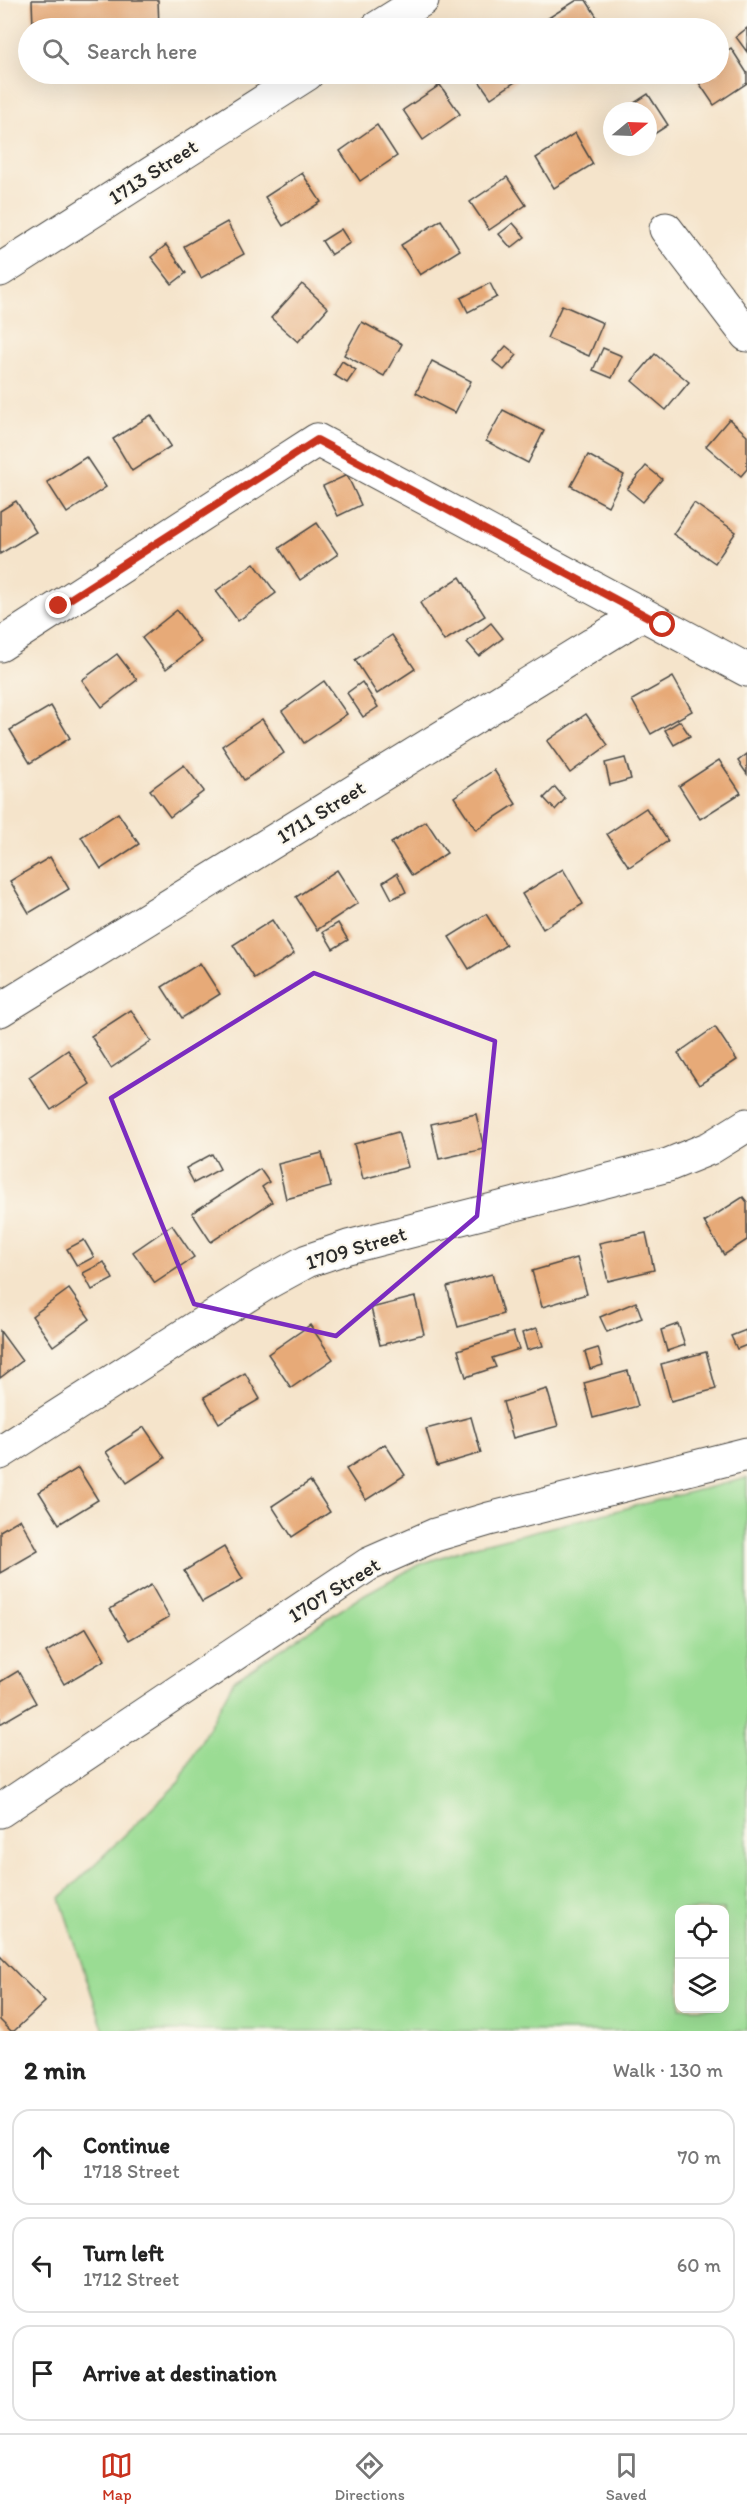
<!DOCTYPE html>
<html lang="en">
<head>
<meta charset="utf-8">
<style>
  :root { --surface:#fff; --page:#f2f2f2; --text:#222; --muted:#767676; --line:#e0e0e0; --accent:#c8321e }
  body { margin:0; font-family:Itim,sans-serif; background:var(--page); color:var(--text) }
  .controls { position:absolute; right:18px; bottom:18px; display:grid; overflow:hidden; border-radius:12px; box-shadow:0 6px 24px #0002 }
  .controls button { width:54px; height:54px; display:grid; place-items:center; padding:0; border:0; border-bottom:2px solid var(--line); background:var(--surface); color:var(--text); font:30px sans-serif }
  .compass { position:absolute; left:603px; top:102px; width:54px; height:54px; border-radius:50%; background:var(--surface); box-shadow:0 6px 24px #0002; rotate:71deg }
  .stop { position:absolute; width:18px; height:18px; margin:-14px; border:4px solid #c8321e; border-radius:50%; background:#fff }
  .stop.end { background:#c8321e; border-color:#fff; box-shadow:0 2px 6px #0008 }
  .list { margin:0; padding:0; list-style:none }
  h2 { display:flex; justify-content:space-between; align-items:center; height:78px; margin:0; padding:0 24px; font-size:26px }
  h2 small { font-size:20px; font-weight:400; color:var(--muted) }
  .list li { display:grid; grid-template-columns:39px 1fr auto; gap:18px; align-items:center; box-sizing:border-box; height:96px; margin:0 12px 12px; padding:0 12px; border:2px solid var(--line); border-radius:18px }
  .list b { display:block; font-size:22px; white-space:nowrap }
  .list p { margin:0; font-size:20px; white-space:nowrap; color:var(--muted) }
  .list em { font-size:20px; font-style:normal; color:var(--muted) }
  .icon { flex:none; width:33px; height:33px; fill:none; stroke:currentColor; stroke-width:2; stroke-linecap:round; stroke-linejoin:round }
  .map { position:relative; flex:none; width:747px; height:2031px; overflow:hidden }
  .search { position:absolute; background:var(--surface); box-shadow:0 6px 24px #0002; left:18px; right:18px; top:18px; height:66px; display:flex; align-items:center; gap:15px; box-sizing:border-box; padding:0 21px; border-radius:33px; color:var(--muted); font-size:22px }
  .sheet { height:402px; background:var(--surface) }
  nav { display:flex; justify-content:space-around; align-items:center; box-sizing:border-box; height:84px; border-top:2px solid var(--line); background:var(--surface); font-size:16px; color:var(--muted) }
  nav a { display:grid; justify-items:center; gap:3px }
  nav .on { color:var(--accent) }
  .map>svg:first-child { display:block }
  .green { fill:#9adc93; stroke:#62845f; stroke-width:1.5; fill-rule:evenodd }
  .building { fill:#e7aa78 }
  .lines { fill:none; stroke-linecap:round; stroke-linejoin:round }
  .minor-casing { stroke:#494743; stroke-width:35 }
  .minor { stroke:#fff; stroke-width:33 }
  .route { stroke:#c8321e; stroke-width:8 }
  .marked { fill:none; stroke:#7b2cbf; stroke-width:4.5; stroke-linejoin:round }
  .labels { text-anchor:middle; stroke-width:4.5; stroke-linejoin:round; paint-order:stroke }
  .street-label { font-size:21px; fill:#2b2b2b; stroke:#fbf7ec }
</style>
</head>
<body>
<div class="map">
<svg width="747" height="2031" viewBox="0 0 747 2031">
  <rect width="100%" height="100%" fill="#fbf7ec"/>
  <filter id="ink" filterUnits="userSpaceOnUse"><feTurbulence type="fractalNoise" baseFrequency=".0167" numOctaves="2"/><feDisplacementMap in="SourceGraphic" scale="12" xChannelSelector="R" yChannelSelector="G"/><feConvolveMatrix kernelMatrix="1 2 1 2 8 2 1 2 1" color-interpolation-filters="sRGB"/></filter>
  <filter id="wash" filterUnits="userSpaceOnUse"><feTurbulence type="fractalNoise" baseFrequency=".008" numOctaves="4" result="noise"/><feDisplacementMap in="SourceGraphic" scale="24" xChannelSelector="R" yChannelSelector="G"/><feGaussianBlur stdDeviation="1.35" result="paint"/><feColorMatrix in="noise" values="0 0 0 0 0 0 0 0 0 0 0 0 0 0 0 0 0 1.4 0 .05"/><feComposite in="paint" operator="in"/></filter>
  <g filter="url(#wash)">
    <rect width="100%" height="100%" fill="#f5e4cb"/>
    <path class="green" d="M747,1478V2031H104L60,1898L179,1782L234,1680L365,1594L418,1565L471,1547ZM680,1910H724V2008H680Z"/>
    <g id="blocks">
      <g class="building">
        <polygon points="32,0 158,0 159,28 33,28"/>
        <polygon points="577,0 586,0 602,25 596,28 550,28 545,20"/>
        <polygon points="747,28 747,52 736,37"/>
        <polygon points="731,48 747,73 747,83 714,105 693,74 718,74 718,57"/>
        <polygon points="474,74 527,74 491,98"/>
        <polygon points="440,85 460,114 423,140 403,110"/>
        <polygon points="648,94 668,125 648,138 648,111 622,111"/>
        <polygon points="377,125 397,156 360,181 340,151"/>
        <polygon points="575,133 593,164 554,188 536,158"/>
        <polygon points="302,173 321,202 283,226 265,197"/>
        <polygon points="507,177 526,205 489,230 470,202"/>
        <polygon points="441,220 460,250 420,275 401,245"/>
        <polygon points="227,222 244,254 201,278 184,246"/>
        <polygon points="513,223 525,237 511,248 499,234"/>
        <polygon points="341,229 350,243 331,255 322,241"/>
        <polygon points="166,245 186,273 172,284 151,257"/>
        <polygon points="490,283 497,297 468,312 461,298"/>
        <polygon points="302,284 328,308 298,342 271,318"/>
        <polygon points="562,305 603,323 589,356 547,338"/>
        <polygon points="362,322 402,344 384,376 344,355"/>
        <polygon points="506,346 517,355 504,370 493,361"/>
        <polygon points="603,348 622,356 612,378 593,370"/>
        <polygon points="655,354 689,382 666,410 632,381"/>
        <polygon points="342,361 356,370 347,383 334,375"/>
        <polygon points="432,361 471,381 455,413 416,393"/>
        <polygon points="503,410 544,431 528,463 486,441"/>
        <polygon points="151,415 171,446 132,471 113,439"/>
        <polygon points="729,419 747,435 747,469 741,476 706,446"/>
        <polygon points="588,455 624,475 608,506 571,486"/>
        <polygon points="86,457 106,487 67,513 47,482"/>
        <polygon points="646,466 662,479 643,502 627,489"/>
        <polygon points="347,475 361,505 338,516 323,486"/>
        <polygon points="16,501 36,532 0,554 0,511"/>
        <polygon points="694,503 736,532 715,563 673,534"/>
        <polygon points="317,523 338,554 300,580 279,548"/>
        <polygon points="254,563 276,593 238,621 216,591"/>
        <polygon points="460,577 485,616 444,641 420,603"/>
        <polygon points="177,610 201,642 166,669 142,638"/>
        <polygon points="491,623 503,638 479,656 467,642"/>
        <polygon points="392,635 415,669 377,694 355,660"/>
        <polygon points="117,654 137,680 102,707 82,680"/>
        <polygon points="673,677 692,711 651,734 632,700"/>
        <polygon points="324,681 347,714 304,743 282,711"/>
        <polygon points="362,682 378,707 363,717 347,693"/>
        <polygon points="51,706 70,738 30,763 10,730"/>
        <polygon points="586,714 608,745 570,773 547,741"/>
        <polygon points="262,719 284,753 244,780 222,746"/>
        <polygon points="680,721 690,736 674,745 665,730"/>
        <polygon points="747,754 747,774 738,761"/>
        <polygon points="625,758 631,779 610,785 605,763"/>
        <polygon points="719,760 741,793 700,819 679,786"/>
        <polygon points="184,765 204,791 170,817 150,790"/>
        <polygon points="494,770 516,804 476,830 454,797"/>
        <polygon points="555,787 565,799 555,810 544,798"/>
        <polygon points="646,808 668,841 629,867 607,834"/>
        <polygon points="118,813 139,844 101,869 81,837"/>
        <polygon points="426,821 447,853 412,876 391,843"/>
        <polygon points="50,857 69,889 29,913 10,881"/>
        <polygon points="563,869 583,904 543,929 522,894"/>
        <polygon points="337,870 358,903 317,930 296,897"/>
        <polygon points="397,873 406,892 392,899 383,882"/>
        <polygon points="486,914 506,945 469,969 449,937"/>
        <polygon points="272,920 294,954 255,979 233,945"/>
        <polygon points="338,923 348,940 333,949 323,932"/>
        <polygon points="200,963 220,994 182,1018 162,987"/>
        <polygon points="131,1010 151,1041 111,1068 91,1036"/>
        <polygon points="715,1027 737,1060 699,1085 678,1053"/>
        <polygon points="68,1050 90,1084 51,1110 29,1077"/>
        <polygon points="476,1114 484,1149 439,1159 431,1124"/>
        <polygon points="398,1132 408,1167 363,1179 354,1144"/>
        <polygon points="322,1153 331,1187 286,1199 278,1164"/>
        <polygon points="212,1154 220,1169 194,1183 186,1168"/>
        <polygon points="260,1169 269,1182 262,1187 272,1202 211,1242 192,1213"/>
        <polygon points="743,1197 747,1202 747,1240 724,1255 704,1222"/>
        <polygon points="172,1225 194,1257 155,1283 133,1252"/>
        <polygon points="646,1233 654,1270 608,1281 599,1243"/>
        <polygon points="84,1240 94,1257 77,1266 67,1249"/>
        <polygon points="577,1258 587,1294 542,1307 532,1271"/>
        <polygon points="104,1262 113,1279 92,1290 83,1273"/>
        <polygon points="492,1274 503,1314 458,1327 447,1287"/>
        <polygon points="69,1289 90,1319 53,1346 32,1316"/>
        <polygon points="415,1297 424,1334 380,1345 371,1308"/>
        <polygon points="636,1302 642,1318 607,1332 600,1317"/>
        <polygon points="678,1324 685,1345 667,1351 661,1330"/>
        <polygon points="310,1325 333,1359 291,1388 268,1354"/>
        <polygon points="537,1328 543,1346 527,1350 522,1333"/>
        <polygon points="746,1330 747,1345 737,1349 731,1336"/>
        <polygon points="0,1331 22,1361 0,1378"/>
        <polygon points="513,1332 519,1349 492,1358 496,1367 466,1377 458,1350"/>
        <polygon points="598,1348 603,1365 590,1369 585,1352"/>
        <polygon points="706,1352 716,1389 671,1401 661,1364"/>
        <polygon points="628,1371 638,1406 593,1418 584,1383"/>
        <polygon points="245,1373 260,1399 219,1423 204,1397"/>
        <polygon points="547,1389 558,1426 513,1438 503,1402"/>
        <polygon points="471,1417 481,1453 437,1466 426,1429"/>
        <polygon points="144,1427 165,1458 127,1483 106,1452"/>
        <polygon points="385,1444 405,1475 366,1500 346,1469"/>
        <polygon points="78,1468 98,1500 59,1524 39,1492"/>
        <polygon points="310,1481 330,1512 292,1537 272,1506"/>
        <polygon points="20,1519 38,1551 0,1573 0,1531"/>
        <polygon points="224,1547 243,1579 202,1602 184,1571"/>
        <polygon points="151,1585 169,1617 129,1640 110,1609"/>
        <polygon points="86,1628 105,1660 64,1684 46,1652"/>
        <polygon points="18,1671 36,1703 0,1724 0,1682"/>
        <polygon points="0,1956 45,2002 14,2031 11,2031 0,2020"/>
      </g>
    </g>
  </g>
  <g filter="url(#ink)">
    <use href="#blocks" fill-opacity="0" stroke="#494743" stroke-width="1.5"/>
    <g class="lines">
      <defs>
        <g id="minor">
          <polyline points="377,28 422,0"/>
          <polyline points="666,229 747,335"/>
          <polyline points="0,270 307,74"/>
          <polyline points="0,645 317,440 747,670"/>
          <polyline points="0,1010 642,614"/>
          <polyline points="0,1453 263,1285 307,1261 348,1247 668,1165 710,1148 747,1125"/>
          <polyline points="0,1811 369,1564 435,1535 489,1519 747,1454"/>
        </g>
      </defs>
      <use href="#minor" class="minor-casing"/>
      <use href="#minor" class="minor"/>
    </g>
  </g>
  <g class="lines" filter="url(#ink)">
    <polyline class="route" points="59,606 317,440 663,625"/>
  </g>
  <path class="marked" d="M314,973L495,1041L477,1216L336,1336L194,1304L111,1098Z"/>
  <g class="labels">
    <g class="street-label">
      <text transform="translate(153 172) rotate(-33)" y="7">1713 Street</text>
      <text transform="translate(321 812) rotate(-32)" y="7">1711 Street</text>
      <text transform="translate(356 1248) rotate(-17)" y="7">1709 Street</text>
      <text transform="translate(334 1590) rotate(-32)" y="7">1707 Street</text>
    </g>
  </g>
</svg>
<div class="controls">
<button><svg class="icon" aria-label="locate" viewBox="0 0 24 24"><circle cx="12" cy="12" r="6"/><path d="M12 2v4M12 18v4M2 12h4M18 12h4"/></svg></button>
<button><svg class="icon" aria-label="layers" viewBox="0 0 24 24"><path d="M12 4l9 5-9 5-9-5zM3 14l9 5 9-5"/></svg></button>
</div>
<svg class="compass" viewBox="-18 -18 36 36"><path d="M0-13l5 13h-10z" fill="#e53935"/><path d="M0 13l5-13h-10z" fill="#767676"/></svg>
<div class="stop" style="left:663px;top:625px"></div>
<div class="stop end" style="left:59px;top:606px"></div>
<div class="search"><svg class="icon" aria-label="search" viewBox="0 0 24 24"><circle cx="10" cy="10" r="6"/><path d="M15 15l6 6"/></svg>Search here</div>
</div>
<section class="sheet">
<h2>2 min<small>Walk · 130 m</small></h2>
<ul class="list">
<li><svg class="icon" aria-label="ahead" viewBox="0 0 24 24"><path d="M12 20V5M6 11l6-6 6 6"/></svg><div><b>Continue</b><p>1718 Street</p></div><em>70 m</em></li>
<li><svg class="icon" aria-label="left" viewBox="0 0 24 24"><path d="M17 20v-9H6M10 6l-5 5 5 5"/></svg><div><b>Turn left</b><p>1712 Street</p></div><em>60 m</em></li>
<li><svg class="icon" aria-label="arrive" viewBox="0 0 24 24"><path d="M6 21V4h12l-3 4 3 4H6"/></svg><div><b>Arrive at destination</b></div></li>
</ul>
</section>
<nav>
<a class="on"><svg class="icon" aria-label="map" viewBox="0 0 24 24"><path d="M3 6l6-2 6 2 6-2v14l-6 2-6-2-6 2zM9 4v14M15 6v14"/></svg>Map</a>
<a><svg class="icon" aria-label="directions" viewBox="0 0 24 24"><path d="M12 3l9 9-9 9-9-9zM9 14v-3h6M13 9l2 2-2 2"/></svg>Directions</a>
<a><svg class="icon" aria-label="saved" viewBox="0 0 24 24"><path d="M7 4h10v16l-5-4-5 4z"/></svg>Saved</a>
</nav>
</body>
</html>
